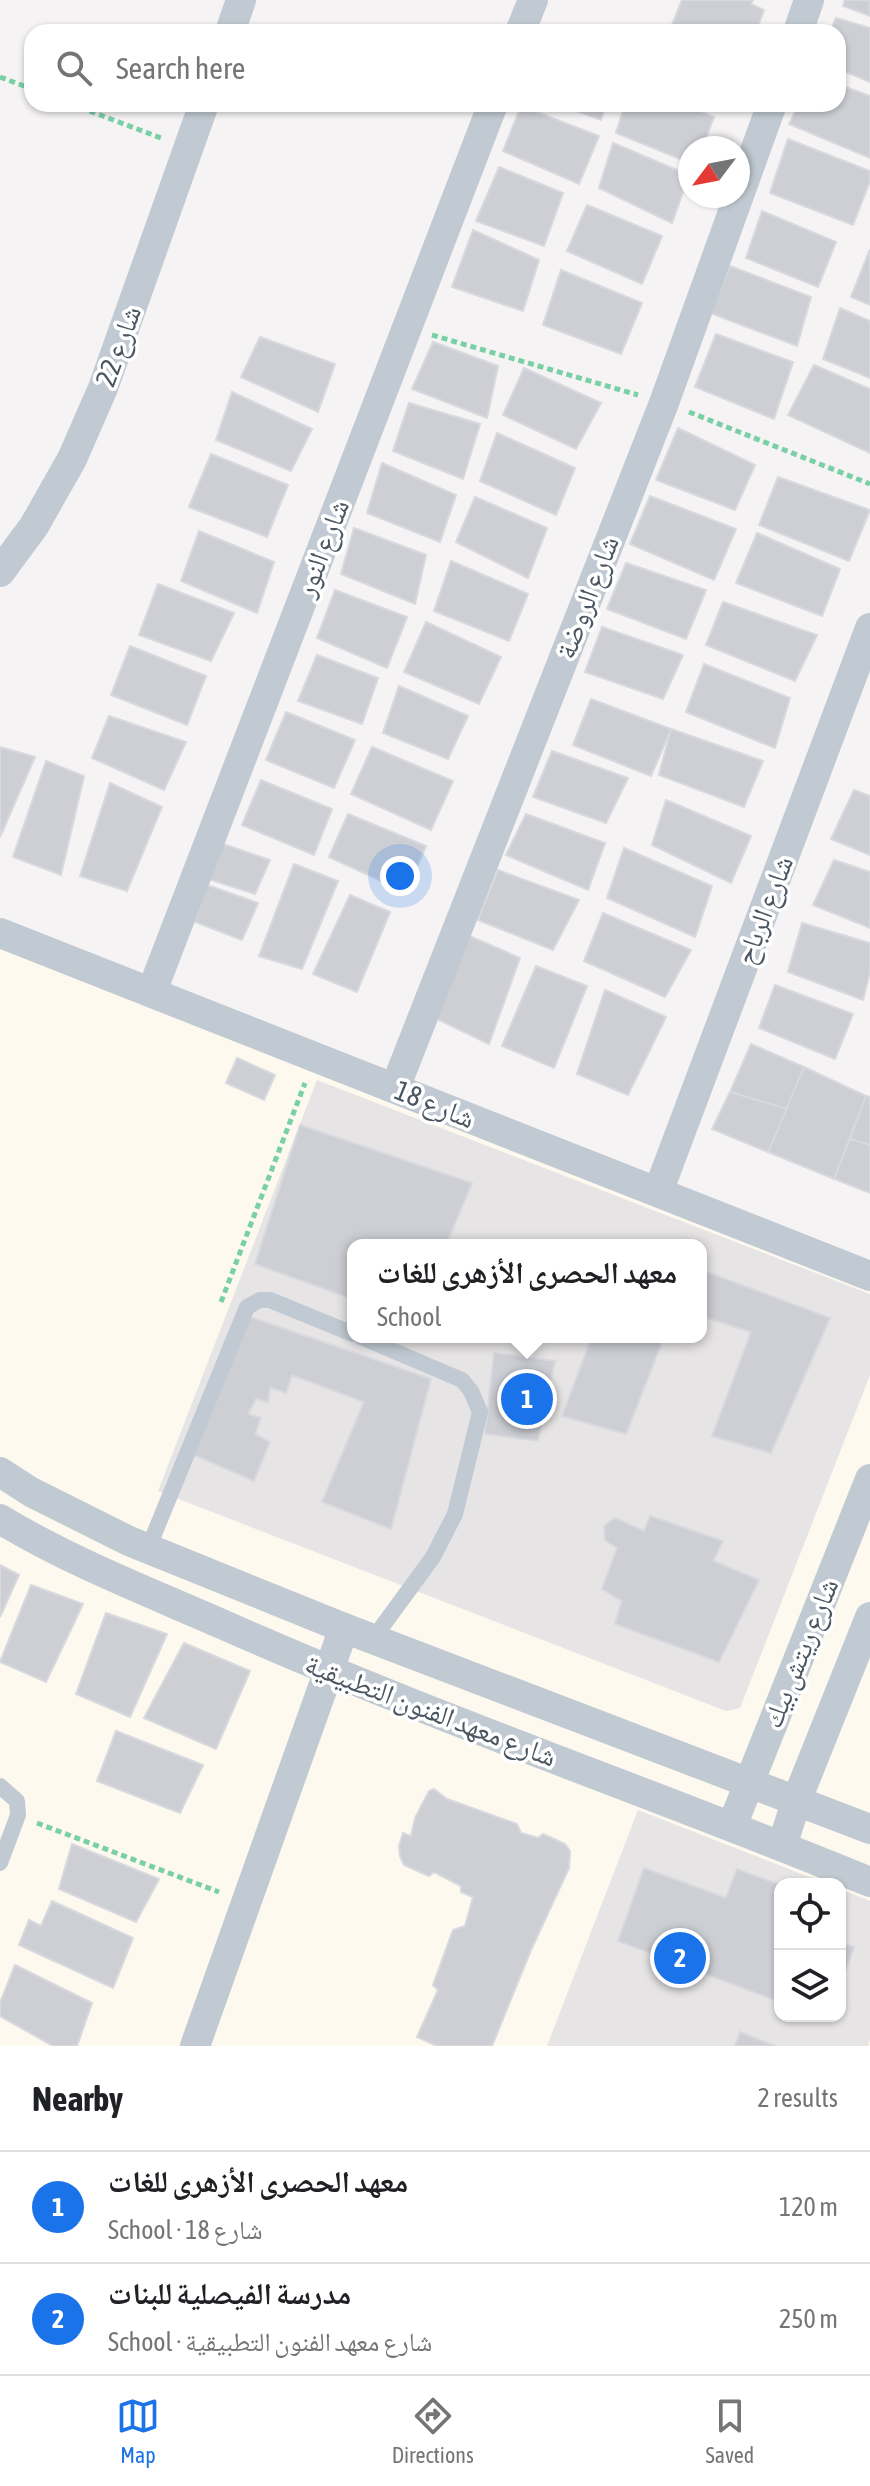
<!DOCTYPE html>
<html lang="en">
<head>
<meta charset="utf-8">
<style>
  :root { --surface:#fff; --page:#f2f2f2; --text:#202124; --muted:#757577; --line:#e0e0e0; --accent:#1a73e8 }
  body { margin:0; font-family:"Asap Condensed","Noto Naskh Arabic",sans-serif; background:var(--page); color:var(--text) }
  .controls { position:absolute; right:24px; bottom:24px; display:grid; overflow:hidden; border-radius:16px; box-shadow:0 2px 6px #0004 }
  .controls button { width:72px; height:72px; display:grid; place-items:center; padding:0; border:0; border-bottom:2px solid var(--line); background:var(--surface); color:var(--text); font:40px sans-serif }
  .compass { position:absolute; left:678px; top:136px; width:72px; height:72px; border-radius:50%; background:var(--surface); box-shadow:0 2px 6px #0004; rotate:238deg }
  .you { position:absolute; left:400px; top:876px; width:28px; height:28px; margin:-20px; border:6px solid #fff; border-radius:50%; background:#1a73e8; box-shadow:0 0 0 12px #1a73e833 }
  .badge { display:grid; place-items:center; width:52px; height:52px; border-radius:50%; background:var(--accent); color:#fff; font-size:26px; font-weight:700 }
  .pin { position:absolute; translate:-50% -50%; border:4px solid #fff; box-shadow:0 2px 8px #0006 }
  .popup { position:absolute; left:347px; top:1239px; width:360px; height:104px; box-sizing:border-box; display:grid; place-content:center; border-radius:16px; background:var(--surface); filter:drop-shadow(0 2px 6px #0005); font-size:26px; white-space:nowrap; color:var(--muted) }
  .popup b { font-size:30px; color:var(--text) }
  .popup::after { content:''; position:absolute; left:50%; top:100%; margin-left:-16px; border:16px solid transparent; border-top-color:var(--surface) }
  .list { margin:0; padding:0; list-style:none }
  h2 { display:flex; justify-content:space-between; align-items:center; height:104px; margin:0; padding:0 32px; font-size:34px }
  h2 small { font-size:26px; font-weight:400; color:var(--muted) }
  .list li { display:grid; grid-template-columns:52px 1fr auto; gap:24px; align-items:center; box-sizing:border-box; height:112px; padding:0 32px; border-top:2px solid var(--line) }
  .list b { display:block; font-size:30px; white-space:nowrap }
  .list p { margin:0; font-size:26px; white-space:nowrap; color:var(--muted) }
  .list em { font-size:26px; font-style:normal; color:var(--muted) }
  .icon { flex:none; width:44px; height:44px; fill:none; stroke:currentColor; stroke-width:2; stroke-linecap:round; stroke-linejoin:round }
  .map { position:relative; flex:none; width:870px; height:2046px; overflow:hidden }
  .search { position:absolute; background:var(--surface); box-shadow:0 2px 6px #0004; left:24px; right:24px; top:24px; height:88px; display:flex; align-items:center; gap:20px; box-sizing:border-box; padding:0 28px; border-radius:24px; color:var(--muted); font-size:30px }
  .sheet { height:328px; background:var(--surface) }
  nav { display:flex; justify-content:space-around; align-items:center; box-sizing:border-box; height:112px; border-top:2px solid var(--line); background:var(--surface); font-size:22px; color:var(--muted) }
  nav a { display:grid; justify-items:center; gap:4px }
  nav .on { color:var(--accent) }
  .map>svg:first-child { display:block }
  .commercial { fill:#fdf9ef; fill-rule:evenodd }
  .education { fill:#e6e4e5; fill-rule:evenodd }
  .building { fill:#cdcfd5; stroke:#d7d9de; stroke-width:2 }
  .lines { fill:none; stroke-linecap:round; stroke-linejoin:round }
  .path { stroke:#7ad0a6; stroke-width:5; stroke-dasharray:6 4; stroke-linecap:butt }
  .service { stroke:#c1cad2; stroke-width:16 }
  .minor { stroke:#c1cad2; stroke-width:30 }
  .labels { text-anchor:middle; stroke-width:7; stroke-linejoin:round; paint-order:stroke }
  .street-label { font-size:28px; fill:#4a5661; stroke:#fff }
</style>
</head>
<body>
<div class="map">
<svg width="870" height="2046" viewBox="0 0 870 2046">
  <rect width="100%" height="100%" fill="#f5f3f3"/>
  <path class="commercial" d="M0,944L870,1282V2046H0ZM353,1245H701V1337H353ZM780,1884H840V2016H780Z"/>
  <g class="education">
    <path d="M317,1080L870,1294V1375L740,1708L726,1711L158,1491ZM353,1245H701V1337H353Z"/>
    <polygon points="638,1810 827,1884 780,1884 780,2016 840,2016 840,1889 870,1901 870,2040 868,2046 547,2046"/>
  </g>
  <g class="building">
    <polygon points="682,0 753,0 751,4 764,10 756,32 669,32"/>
    <polygon points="845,0 870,0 870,16 843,6"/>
    <polygon points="836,18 870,28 870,82 838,69 838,32 830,32"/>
    <polygon points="838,84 870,96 870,158 789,124 799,104 838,104"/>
    <polygon points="558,104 606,104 601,120"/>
    <polygon points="625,104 682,104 714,117 702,148 690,148 690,163 616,133"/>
    <polygon points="521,106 599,136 579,184 503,151"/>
    <polygon points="788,139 870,171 870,181 853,225 770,193"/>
    <polygon points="613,143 689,175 672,223 599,188"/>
    <polygon points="499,167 563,193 544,246 476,221"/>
    <polygon points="587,205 662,236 642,284 567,251"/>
    <polygon points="762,211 836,242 818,287 746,258"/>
    <polygon points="473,230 539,260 523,311 452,287"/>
    <polygon points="870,249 870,305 851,297"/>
    <polygon points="730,266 811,297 797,346 710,313"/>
    <polygon points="561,270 642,303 621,354 543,325"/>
    <polygon points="840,308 870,321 870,378 823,359"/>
    <polygon points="716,334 793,362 774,419 695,387"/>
    <polygon points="260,337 335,364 318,412 241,377"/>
    <polygon points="433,342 498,366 487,418 412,389"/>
    <polygon points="814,365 870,389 870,453 788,415"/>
    <polygon points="524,368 601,403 576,449 503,415"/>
    <polygon points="232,392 312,429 291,471 216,440"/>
    <polygon points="409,403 480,424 463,479 393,451"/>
    <polygon points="678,428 755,465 735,510 656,480"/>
    <polygon points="497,433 575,468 556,515 480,481"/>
    <polygon points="211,454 288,485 267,537 189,507"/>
    <polygon points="382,463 456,495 440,542 367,513"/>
    <polygon points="778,477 870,510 849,561 759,525"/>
    <polygon points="650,496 736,529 714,580 630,544"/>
    <polygon points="475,497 547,528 528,578 456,542"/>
    <polygon points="354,528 426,555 415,604 341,574"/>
    <polygon points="199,531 274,562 257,613 181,581"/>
    <polygon points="757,533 840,569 822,616 736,583"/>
    <polygon points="451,561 528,594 509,641 434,611"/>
    <polygon points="626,563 706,590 686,639 607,609"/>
    <polygon points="158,584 234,613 211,661 139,635"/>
    <polygon points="335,590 407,617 387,668 317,638"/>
    <polygon points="723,602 817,635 795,681 706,645"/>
    <polygon points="426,622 501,657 479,704 404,672"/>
    <polygon points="602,627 683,655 663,699 585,672"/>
    <polygon points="130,646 206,676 187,725 111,695"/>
    <polygon points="317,655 378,678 362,724 298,701"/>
    <polygon points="704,664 790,698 775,748 686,712"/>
    <polygon points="399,686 468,716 448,759 383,733"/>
    <polygon points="591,699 671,729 651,776 573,745"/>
    <polygon points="286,712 355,740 334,788 266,760"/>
    <polygon points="109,716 186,742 164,790 92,758"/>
    <polygon points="671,729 763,761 744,807 659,775"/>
    <polygon points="0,747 35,757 0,837"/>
    <polygon points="372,747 453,781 431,830 351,794"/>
    <polygon points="552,751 628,778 606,823 533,797"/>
    <polygon points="46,761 84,776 61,875 13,857"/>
    <polygon points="261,780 332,809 314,855 242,825"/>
    <polygon points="110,783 162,807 127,891 80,876"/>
    <polygon points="854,790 870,796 870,855 831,839"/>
    <polygon points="666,800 751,836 731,883 652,845"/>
    <polygon points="348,814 426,846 415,871 391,858 379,880 329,857"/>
    <polygon points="526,814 605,843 588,890 506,855"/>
    <polygon points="223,844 270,860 255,894 208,879"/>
    <polygon points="624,848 712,886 695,937 607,898"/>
    <polygon points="391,858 415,871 403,893 379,880"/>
    <polygon points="834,860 870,872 870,928 813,905"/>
    <polygon points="294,864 338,881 302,969 259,956"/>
    <polygon points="498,870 579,900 553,950 478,920"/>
    <polygon points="207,885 258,903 242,940 195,922"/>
    <polygon points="350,895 390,912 357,992 313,974"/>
    <polygon points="603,913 691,950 665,997 584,961"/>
    <polygon points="802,923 870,943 870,972 863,1000 788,972"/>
    <polygon points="467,935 520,958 489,1044 435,1018"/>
    <polygon points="536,966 587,986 554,1068 502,1046"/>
    <polygon points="775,985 853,1014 835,1059 759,1028"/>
    <polygon points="605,990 666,1017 628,1095 577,1074"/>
    <polygon points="751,1044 804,1067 787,1109 730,1092"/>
    <polygon points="237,1058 275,1075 264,1100 226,1083"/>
    <polygon points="804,1067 866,1096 834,1179 768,1152"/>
    <polygon points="730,1092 787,1109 768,1152 712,1129"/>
    <polygon points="866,1096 870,1097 870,1145 850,1139"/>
    <polygon points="300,1125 472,1183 446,1245 353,1245 353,1299 255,1264"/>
    <polygon points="850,1139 870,1145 870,1193 834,1179"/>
    <polygon points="701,1270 830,1318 771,1453 712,1436 751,1332 701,1316"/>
    <polygon points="250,1317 431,1379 391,1529 322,1502 364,1402 292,1375 286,1393 270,1387 268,1402 256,1399 248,1414 261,1418 255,1434 270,1442 254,1481 194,1455"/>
    <polygon points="592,1337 664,1337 626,1434 562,1416"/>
    <polygon points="494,1353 555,1361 538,1441 485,1434"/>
    <polygon points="650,1516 723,1541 713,1561 759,1580 719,1662 615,1624 622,1601 602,1589 617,1548 605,1540 604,1526 615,1518 644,1531"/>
    <polygon points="0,1565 19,1575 0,1617"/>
    <polygon points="31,1585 83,1604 46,1682 0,1662"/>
    <polygon points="106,1613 167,1634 130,1717 76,1694"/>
    <polygon points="184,1643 250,1671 216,1749 144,1718"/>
    <polygon points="116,1731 203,1765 180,1813 97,1781"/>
    <polygon points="434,1789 447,1799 517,1824 521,1833 538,1838 543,1834 565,1844 570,1851 569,1868 531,1950 492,2046 437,2046 417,2037 438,1990 433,1985 453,1930 465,1926 473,1897 461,1892 461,1886 434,1872 429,1876 404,1865 400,1856 399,1846 403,1833 411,1836 415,1818 429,1791"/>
    <polygon points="72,1844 159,1879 136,1922 59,1889"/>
    <polygon points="644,1868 726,1898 737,1869 780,1885 780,2002 618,1941"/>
    <polygon points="52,1901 133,1938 113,1988 19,1945 29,1920 41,1926"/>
    <polygon points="840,1942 854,1947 840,1986"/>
    <polygon points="15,1965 92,2003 77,2046 53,2046 0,2016 0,2003"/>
    <polygon points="740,2032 775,2046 735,2046"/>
  </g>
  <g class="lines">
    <g class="path">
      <polyline points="0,77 32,89"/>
      <polyline points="71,104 161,138"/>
      <polyline points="432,335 638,395"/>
      <polyline points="689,412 870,484"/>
      <polyline points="221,1302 305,1083"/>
      <polyline points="37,1823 219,1892"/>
    </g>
    <g class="service">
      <polyline points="361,1337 462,1380 471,1391 480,1412 455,1514 433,1557 373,1639"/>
      <polyline points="148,1549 247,1307 260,1300 270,1300 353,1334"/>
      <polyline points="0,1786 17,1801 18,1815 0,1863"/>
    </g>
    <g class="minor">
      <polyline points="230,32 241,0"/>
      <polyline points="520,32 533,0"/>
      <polyline points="798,32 809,0"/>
      <polyline points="0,572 34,526 72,459 103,388 204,104"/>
      <polyline points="0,933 870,1276"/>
      <polyline points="152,991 493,104"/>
      <polyline points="395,1088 664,403 772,104"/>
      <polyline points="658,1192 870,628"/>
      <polyline points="0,1472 31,1492 129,1541 344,1628 870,1829"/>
      <path d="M0,1519C71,1562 149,1592 224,1625C436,1719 656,1794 870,1882"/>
      <polyline points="732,1826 870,1479"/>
      <polyline points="782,1846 796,1802 870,1617"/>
      <polyline points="195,2046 344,1628"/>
    </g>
  </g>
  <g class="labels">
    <g class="street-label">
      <text transform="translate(118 346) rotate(-70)" y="10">شارع 22</text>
      <text transform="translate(322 548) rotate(-69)" y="10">شارع النور</text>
      <text transform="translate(587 597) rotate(-69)" y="10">شارع الروضة</text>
      <text transform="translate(764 910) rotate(-69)" y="10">شارع الرباح</text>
      <text transform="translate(435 1104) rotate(22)" y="10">شارع 18</text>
      <text transform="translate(800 1653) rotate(-68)" y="10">شارع ريتش بيك</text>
      <text transform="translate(431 1710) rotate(21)" y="10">شارع معهد الفنون التطبيقية</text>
    </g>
  </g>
</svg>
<div class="controls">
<button><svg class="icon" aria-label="locate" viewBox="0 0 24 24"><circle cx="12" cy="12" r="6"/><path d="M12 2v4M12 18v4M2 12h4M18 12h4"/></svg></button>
<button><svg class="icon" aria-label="layers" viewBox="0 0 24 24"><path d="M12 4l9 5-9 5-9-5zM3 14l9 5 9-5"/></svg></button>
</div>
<svg class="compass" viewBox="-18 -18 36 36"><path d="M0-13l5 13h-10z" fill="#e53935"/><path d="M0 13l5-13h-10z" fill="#757577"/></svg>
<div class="you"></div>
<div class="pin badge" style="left:527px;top:1399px">1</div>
<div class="popup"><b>معهد الحصرى الأزهرى للغات</b>School</div>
<div class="pin badge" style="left:680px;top:1958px">2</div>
<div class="search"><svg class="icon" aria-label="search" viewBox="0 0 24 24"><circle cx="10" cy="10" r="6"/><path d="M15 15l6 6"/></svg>Search here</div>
</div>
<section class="sheet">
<h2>Nearby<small>2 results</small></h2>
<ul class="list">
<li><span class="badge">1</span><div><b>معهد الحصرى الأزهرى للغات</b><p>School · شارع 18</p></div><em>120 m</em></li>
<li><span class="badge">2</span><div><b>مدرسة الفيصلية للبنات</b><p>School · شارع معهد الفنون التطبيقية</p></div><em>250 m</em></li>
</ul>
</section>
<nav>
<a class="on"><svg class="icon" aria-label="map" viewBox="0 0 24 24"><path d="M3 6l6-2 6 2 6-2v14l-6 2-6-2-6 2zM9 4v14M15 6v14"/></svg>Map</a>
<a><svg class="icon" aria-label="directions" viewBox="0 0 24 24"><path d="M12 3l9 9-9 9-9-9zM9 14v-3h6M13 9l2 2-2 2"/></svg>Directions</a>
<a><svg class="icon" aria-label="saved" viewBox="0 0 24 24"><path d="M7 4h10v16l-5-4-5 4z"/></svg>Saved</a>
</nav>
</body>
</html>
